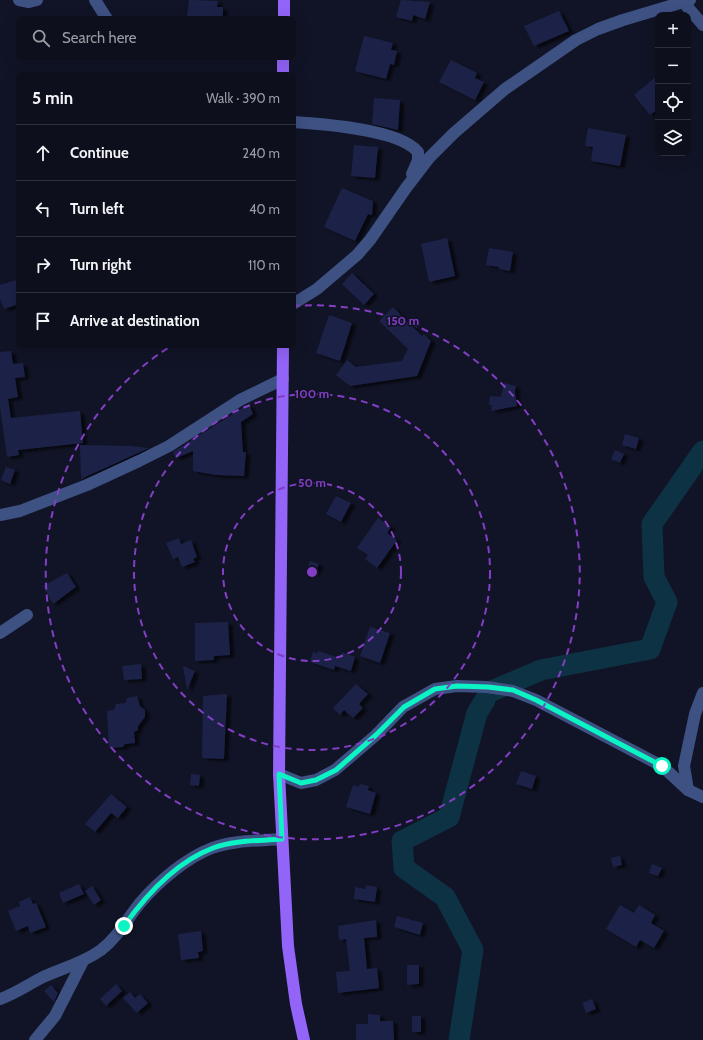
<!DOCTYPE html>
<html lang="en">
<head>
<meta charset="utf-8">
<style>
  :root { --surface:#0d0f1c; --page:#161825; --text:#f1f3f6; --muted:#9a9ca3; --line:#2d2f3b }
  body { margin:0; font-family:Cabin,sans-serif; background:var(--page); color:var(--text) }
  .controls { position:absolute; right:12px; top:12px; display:grid; overflow:hidden; border-radius:8px; box-shadow:0 4px 16px #0002 }
  .controls button { width:36px; height:36px; display:grid; place-items:center; padding:0; border:0; border-bottom:1px solid var(--line); background:var(--surface); color:var(--text); font:20px sans-serif }
  .stop { position:absolute; width:12px; height:12px; margin:-9px; border:3px solid #0cf4c3; border-radius:50%; background:#fff }
  .stop.end { background:#0cf4c3; border-color:#fff; box-shadow:0 1px 4px #0008 }
  .list { margin:0; padding:0; list-style:none }
  h2 { display:flex; justify-content:space-between; align-items:center; height:52px; margin:0; padding:0 16px; font-size:17px }
  h2 small { font-size:13px; font-weight:400; color:var(--muted) }
  .list li { display:grid; grid-template-columns:26px 1fr auto; gap:12px; align-items:center; box-sizing:border-box; height:56px; padding:0 16px; border-top:1px solid var(--line) }
  .list b { display:block; font-size:15px; white-space:nowrap }
  .list em { font-size:13px; font-style:normal; color:var(--muted) }
  .icon { flex:none; width:22px; height:22px; fill:none; stroke:currentColor; stroke-width:2; stroke-linecap:round; stroke-linejoin:round }
  .map { position:relative; flex:none; width:703px; height:1040px; overflow:hidden }
  .search { position:absolute; background:var(--surface); box-shadow:0 4px 16px #0002; left:16px; top:16px; width:280px; height:44px; display:flex; align-items:center; gap:10px; box-sizing:border-box; padding:0 14px; border-radius:8px; color:var(--muted); font-size:15px }
  .panel { position:absolute; background:var(--surface); box-shadow:0 4px 16px #0002; left:16px; top:72px; width:280px; height:276px; border-radius:8px }
  .map>svg:first-child { display:block }
  .lines { fill:none; stroke-linecap:round; stroke-linejoin:round }
  .river { stroke:#0d3243; stroke-width:21 }
  .building { fill:#1d2247; filter:url(#shadow) }
  .minor { stroke:#3e5183; stroke-width:12 }
  .major { stroke:#9264f8; stroke-width:12 }
  .route { stroke:#0cf4c3; stroke-width:5 }
  .ring { fill:none; stroke:#843ec5; stroke-width:2; stroke-dasharray:7 5 }
  .centre { fill:#843ec5; stroke:#111426; stroke-width:2 }
  .ring-label { font-size:12px; text-anchor:middle; font-weight:bold; fill:#843ec5; stroke:#111426; stroke-width:3.5; stroke-linejoin:round; paint-order:stroke }
</style>
</head>
<body>
<div class="map">
<svg width="703" height="1040" viewBox="0 0 703 1040">
  <defs>
    <filter id="shadow"><feDropShadow dx="4.5" dy="2.5" stdDeviation="1" flood-color="#0009"/></filter>
  </defs>
  <rect width="100%" height="100%" fill="#111426"/>
  <g class="lines">
    <g class="river">
      <polyline points="492,691 541,670 650,649 667,602 654,577 652,524 703,451"/>
      <polyline points="459,1040 473,950 445,897 404,868 402,841 449,817 477,713 485,700"/>
    </g>
  </g>
  <g class="building">
    <polygon points="189,0 218,1 217,7 223,7 223,17 216,16 216,19 187,16"/>
    <polygon points="401,0 430,2 425,19 413,15 412,21 396,17"/>
    <polygon points="559,11 569,31 534,46 524,26"/>
    <polygon points="364,36 393,43 391,50 397,51 394,65 390,64 386,79 355,71"/>
    <polygon points="451,60 477,73 475,78 484,82 475,100 439,82"/>
    <polygon points="658,75 658,109 650,115 634,95"/>
    <polygon points="374,98 400,100 398,130 372,124"/>
    <polygon points="588,128 626,135 620,166 591,161 593,147 585,146"/>
    <polygon points="354,145 378,147 375,178 351,176"/>
    <polygon points="342,188 373,201 372,215 368,214 355,241 324,227"/>
    <polygon points="447,238 455,276 429,282 421,244"/>
    <polygon points="489,248 513,252 510,271 499,269 499,267 486,265"/>
    <polygon points="352,273 374,294 364,305 342,284"/>
    <polygon points="19,279 19,304 4,309 0,299 0,285"/>
    <polygon points="393,307 422,336 424,334 431,341 417,376 350,386 336,375 347,360 356,367 402,361 408,349 379,321"/>
    <polygon points="329,315 352,323 340,361 316,353"/>
    <polygon points="11,351 13,364 23,363 25,377 15,378 18,397 8,399 11,418 80,411 83,443 18,450 19,455 7,457 0,407 0,352"/>
    <polygon points="504,383 516,386 515,392 517,406 491,411 492,405 489,405 490,396 501,397"/>
    <polygon points="249,404 253,414 241,422 243,452 246,452 244,476 216,475 193,471 193,451 176,458 173,452"/>
    <polygon points="625,434 639,438 636,449 622,445"/>
    <polygon points="80,445 130,446 149,448 81,479"/>
    <polygon points="615,450 624,454 620,463 611,459"/>
    <polygon points="6,467 15,470 10,484 1,480"/>
    <polygon points="336,496 351,503 341,522 326,514"/>
    <polygon points="378,518 391,527 387,533 397,540 377,568 365,559 368,555 357,548"/>
    <polygon points="179,538 181,544 191,540 197,557 193,559 195,562 182,567 178,557 173,559 166,543"/>
    <polygon points="310,561 319,564 315,574 306,572"/>
    <polygon points="67,573 76,587 53,604 43,586"/>
    <polygon points="228,622 230,655 214,656 214,660 195,661 195,623"/>
    <polygon points="370,627 390,633 380,663 360,656"/>
    <polygon points="318,651 340,658 342,652 355,657 351,671 335,666 334,670 310,662 313,652 317,653"/>
    <polygon points="141,664 142,679 124,680 122,666"/>
    <polygon points="183,666 195,671 187,690"/>
    <polygon points="356,684 368,694 359,704 363,708 353,718 344,710 340,715 333,708"/>
    <polygon points="227,694 224,759 202,758 203,696"/>
    <polygon points="137,696 140,706 145,710 145,717 138,726 138,730 134,732 135,743 125,744 123,747 109,748 107,711 114,710 116,704 126,703 127,698"/>
    <polygon points="521,771 536,776 532,789 516,784"/>
    <polygon points="191,774 200,775 199,786 190,785"/>
    <polygon points="360,784 369,786 368,790 376,793 370,814 346,807 353,785 359,787"/>
    <polygon points="111,794 127,807 118,818 111,813 95,832 85,824"/>
    <polygon points="620,856 622,865 613,867 611,858"/>
    <polygon points="652,864 662,868 658,876 649,873"/>
    <polygon points="79,884 84,894 63,903 59,893"/>
    <polygon points="366,885 377,887 375,902 354,899 355,887 365,889"/>
    <polygon points="92,886 101,900 94,905 85,891"/>
    <polygon points="30,897 33,904 36,903 46,927 30,933 28,926 16,931 8,911 20,906 19,902"/>
    <polygon points="620,905 634,913 639,905 655,915 651,923 664,931 654,948 640,940 636,947 606,929"/>
    <polygon points="397,916 423,923 420,935 394,927"/>
    <polygon points="376,920 377,937 364,938 367,969 377,968 379,988 338,993 336,972 350,971 346,939 339,940 338,926"/>
    <polygon points="201,931 203,951 198,952 199,958 181,960 178,934"/>
    <polygon points="407,965 419,965 419,984 407,985"/>
    <polygon points="116,984 122,991 106,1006 100,999"/>
    <polygon points="51,985 58,993 54,1002 44,991"/>
    <polygon points="130,992 135,998 140,994 148,1003 137,1013 123,998"/>
    <polygon points="592,999 596,1009 586,1013 582,1003"/>
    <polygon points="368,1014 380,1015 380,1021 393,1021 394,1040 356,1040 356,1024 368,1024"/>
    <rect x="412" y="1016" width="9" height="16"/>
  </g>
  <g class="lines">
    <g class="minor">
      <polyline points="19,0 29,2 37,0"/>
      <polyline points="95,0 107,19"/>
      <polyline points="684,3 703,25"/>
      <path d="M293,122C323,124 399,129 418,152V160L412,174"/>
      <polyline points="293,304 317,289 357,255 370,240 406,188 429,158 454,133 505,89 576,40 598,29 623,20 690,0"/>
      <polyline points="0,515 20,511 87,485 139,461 169,446 240,400 283,379"/>
      <polyline points="0,633 27,615"/>
      <polyline points="279,774 301,783 316,780 335,770 376,735 403,707 435,689 457,686 487,687 513,691 536,700 662,766 688,790 703,797"/>
      <polyline points="688,790 684,766 695,714 703,693"/>
      <path d="M0,999C15,994 29,984 43,977C63,968 83,963 101,950C118,937 127,919 140,903C159,881 186,858 212,848C234,840 259,841 282,839"/>
      <polyline points="35,1040 55,1016 83,961"/>
    </g>
    <g class="major">
      <polyline points="284,0 284,19"/>
      <polyline points="283,75 283,57"/>
      <polyline points="283,345 279,774 288,946 296,1004 304,1040"/>
    </g>
  </g>
  <g class="lines">
    <path class="route" d="M124,926C146,895 176,862 213,848C234,840 259,841 282,839L279,774L301,783L316,780L336,770L376,735L404,707L435,689L457,686L488,687L513,690L536,700L662,766"/>
  </g>
  <g class="ring">
    <circle cx="312" cy="572" r="89"/>
    <circle cx="312" cy="572" r="178"/>
    <path d="M293 306A267 267 0 1 1 171 346"/>
  </g>
  <circle cx="312" cy="572" r="6" class="centre"/>
  <g class="ring-label">
    <text x="403" y="325">150 m</text>
    <text x="312" y="398">100 m</text>
    <text x="312" y="487">50 m</text>
  </g>
</svg>
<div class="controls">
<button>+</button>
<button>−</button>
<button><svg class="icon" aria-label="locate" viewBox="0 0 24 24"><circle cx="12" cy="12" r="6"/><path d="M12 2v4M12 18v4M2 12h4M18 12h4"/></svg></button>
<button><svg class="icon" aria-label="layers" viewBox="0 0 24 24"><path d="M12 4l9 5-9 5-9-5zM3 14l9 5 9-5"/></svg></button>
</div>
<div class="stop" style="left:662px;top:766px"></div>
<div class="stop end" style="left:124px;top:926px"></div>
<div class="search"><svg class="icon" aria-label="search" viewBox="0 0 24 24"><circle cx="10" cy="10" r="6"/><path d="M15 15l6 6"/></svg>Search here</div>
<section class="panel">
<h2>5 min<small>Walk · 390 m</small></h2>
<ul class="list">
<li><svg class="icon" aria-label="ahead" viewBox="0 0 24 24"><path d="M12 20V5M6 11l6-6 6 6"/></svg><div><b>Continue</b></div><em>240 m</em></li>
<li><svg class="icon" aria-label="left" viewBox="0 0 24 24"><path d="M17 20v-9H6M10 6l-5 5 5 5"/></svg><div><b>Turn left</b></div><em>40 m</em></li>
<li><svg class="icon" aria-label="right" viewBox="0 0 24 24"><path d="M7 20v-9h11M14 6l5 5-5 5"/></svg><div><b>Turn right</b></div><em>110 m</em></li>
<li><svg class="icon" aria-label="arrive" viewBox="0 0 24 24"><path d="M6 21V4h12l-3 4 3 4H6"/></svg><div><b>Arrive at destination</b></div></li>
</ul>
</section>
</div>
</body>
</html>
